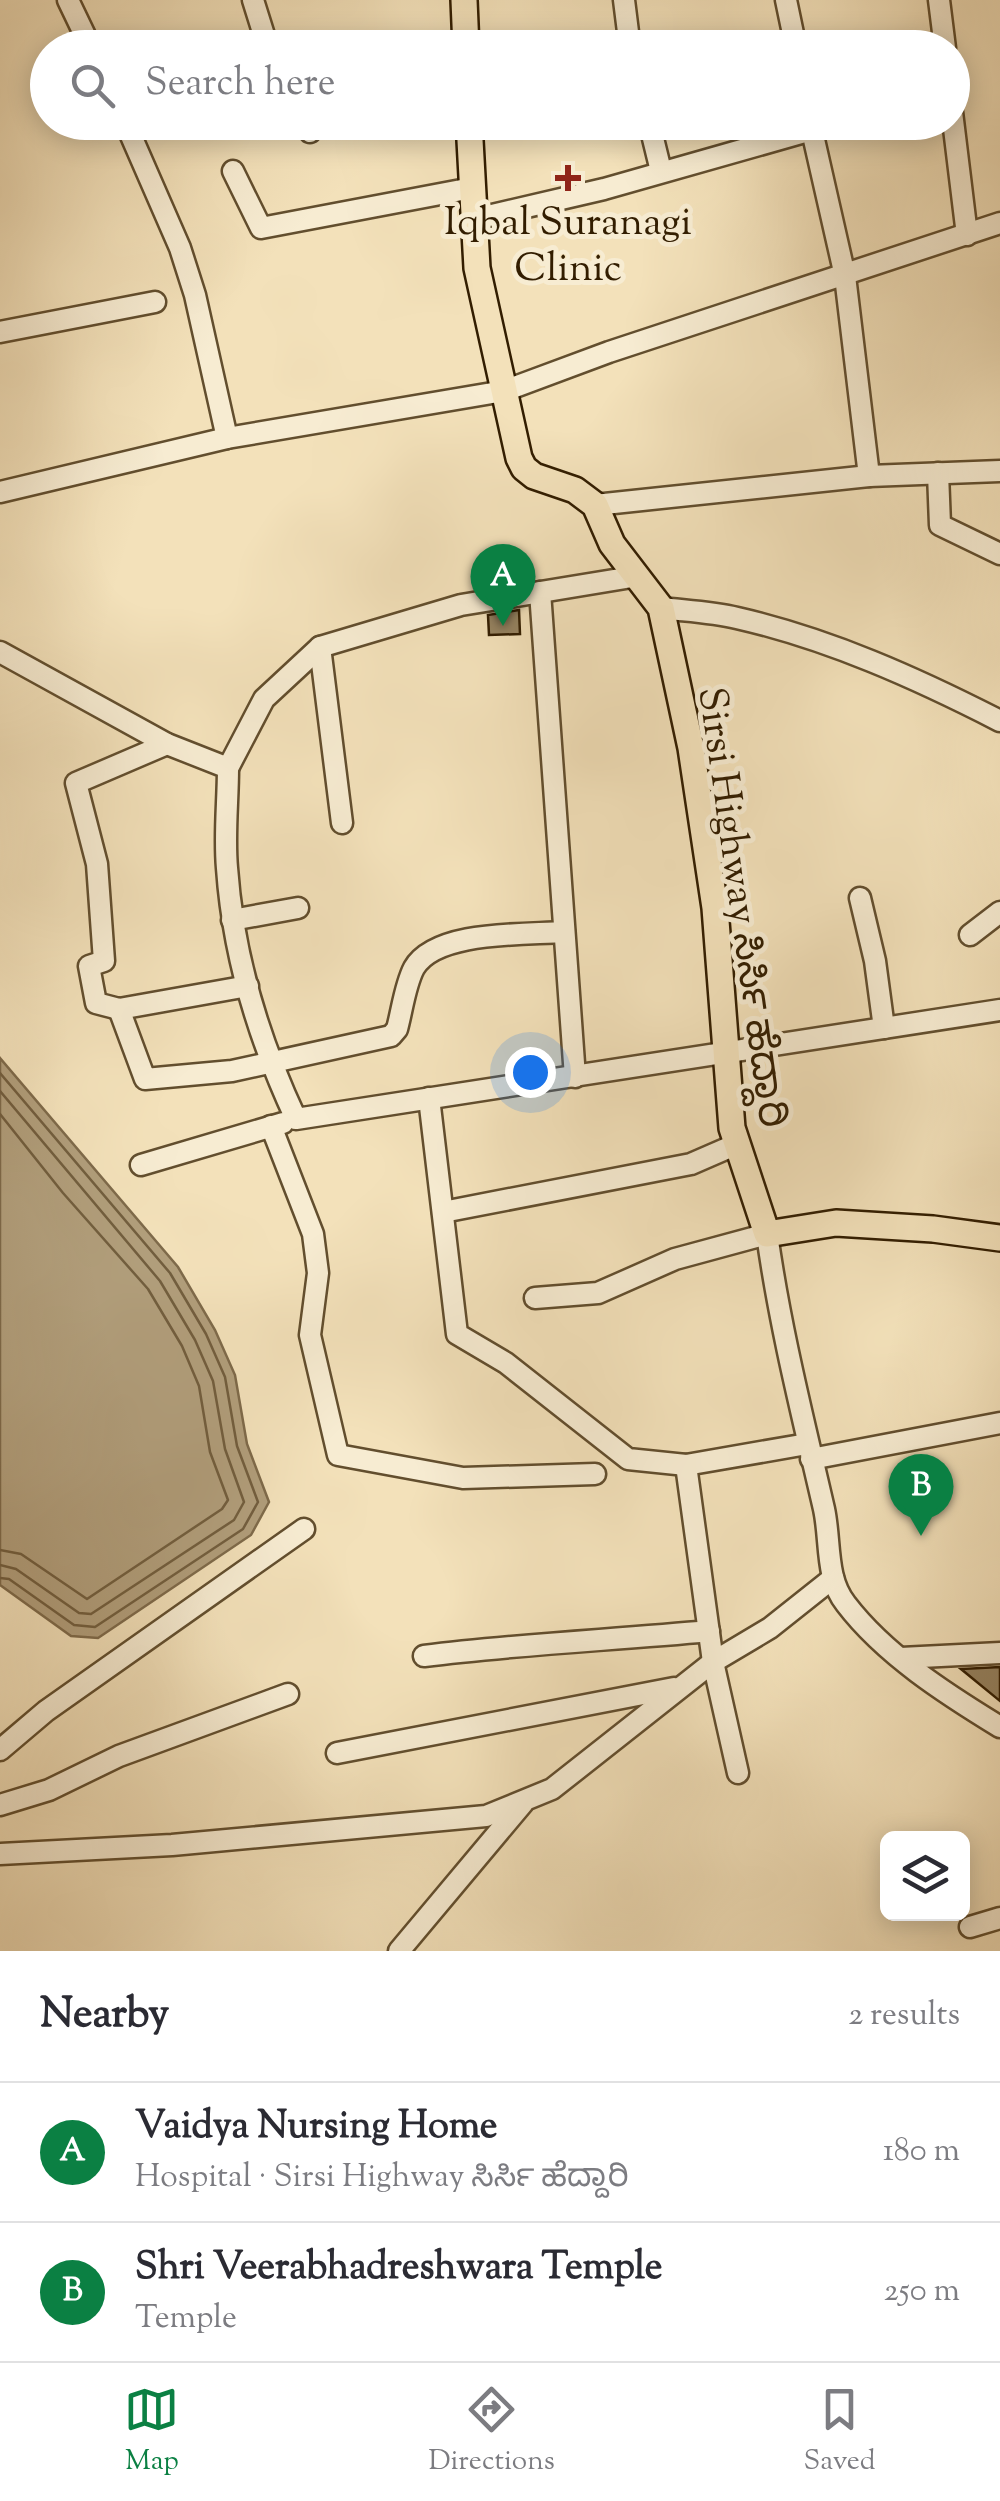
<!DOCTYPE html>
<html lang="en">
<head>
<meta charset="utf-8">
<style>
  :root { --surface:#fff; --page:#f2f2f3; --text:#2b2b33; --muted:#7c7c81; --line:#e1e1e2; --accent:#0b8043 }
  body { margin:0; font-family:"Sorts Mill Goudy","Noto Sans Kannada",serif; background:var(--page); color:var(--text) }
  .controls { position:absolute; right:30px; bottom:30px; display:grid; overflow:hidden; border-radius:15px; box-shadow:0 5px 25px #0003 }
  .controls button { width:90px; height:90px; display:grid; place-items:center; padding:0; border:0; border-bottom:2px solid var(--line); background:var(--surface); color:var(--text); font:50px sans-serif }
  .you { position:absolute; left:530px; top:1072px; width:35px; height:35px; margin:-25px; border:8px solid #fff; border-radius:50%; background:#1a73e8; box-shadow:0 0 0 15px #1a73e833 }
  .badge { display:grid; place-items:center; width:65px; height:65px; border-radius:50%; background:var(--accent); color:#fff; font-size:32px; font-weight:700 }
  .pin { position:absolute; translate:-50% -82px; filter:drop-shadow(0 2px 5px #0008) }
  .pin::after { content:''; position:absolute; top:52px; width:35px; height:30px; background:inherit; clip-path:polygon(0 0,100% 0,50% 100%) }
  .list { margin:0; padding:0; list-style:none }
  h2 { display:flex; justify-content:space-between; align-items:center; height:130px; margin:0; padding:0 40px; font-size:42px }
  h2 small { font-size:32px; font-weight:400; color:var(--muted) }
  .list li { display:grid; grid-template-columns:65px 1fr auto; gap:30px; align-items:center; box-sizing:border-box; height:140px; padding:0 40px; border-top:2px solid var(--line) }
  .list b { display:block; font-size:38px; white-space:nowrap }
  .list p { margin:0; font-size:32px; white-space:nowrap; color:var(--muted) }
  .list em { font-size:32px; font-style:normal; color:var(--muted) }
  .icon { flex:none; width:55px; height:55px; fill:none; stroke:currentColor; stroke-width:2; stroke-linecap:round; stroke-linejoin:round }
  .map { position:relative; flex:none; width:1000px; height:1951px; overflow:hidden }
  .search { position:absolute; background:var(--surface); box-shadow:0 5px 25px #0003; left:30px; right:30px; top:30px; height:110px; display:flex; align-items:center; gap:25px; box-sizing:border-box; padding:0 35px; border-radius:55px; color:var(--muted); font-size:38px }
  .sheet { height:410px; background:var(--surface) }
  nav { display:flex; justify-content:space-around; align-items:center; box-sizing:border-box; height:140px; border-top:2px solid var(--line); background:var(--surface); font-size:28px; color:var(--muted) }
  nav a { display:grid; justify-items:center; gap:5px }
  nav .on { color:var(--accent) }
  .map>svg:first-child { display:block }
  .water { fill:#b19e7b; stroke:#7e6a4a; stroke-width:2.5 }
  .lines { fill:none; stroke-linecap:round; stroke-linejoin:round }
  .shore { stroke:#725e3e; stroke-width:2.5 }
  .building { fill:#968361; stroke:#321d00; stroke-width:2.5 }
  .minor-casing { stroke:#624e2e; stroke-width:25 }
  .major-casing { stroke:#321d00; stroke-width:30 }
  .minor { stroke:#f7ecd2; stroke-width:20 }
  .major { stroke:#f3e1ba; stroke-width:25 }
  .poi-dot { fill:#8f2418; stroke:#f7ecd2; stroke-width:4 }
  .labels { text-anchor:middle; stroke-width:10; stroke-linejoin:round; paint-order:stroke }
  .poi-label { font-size:40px; fill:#321d00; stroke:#f7ecd2 }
  .street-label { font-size:40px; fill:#321d00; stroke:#f7ecd2 }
</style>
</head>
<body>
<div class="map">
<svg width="1000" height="1951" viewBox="0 0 1000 1951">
  <rect width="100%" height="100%" fill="#f3e1ba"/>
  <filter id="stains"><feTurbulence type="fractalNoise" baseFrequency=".002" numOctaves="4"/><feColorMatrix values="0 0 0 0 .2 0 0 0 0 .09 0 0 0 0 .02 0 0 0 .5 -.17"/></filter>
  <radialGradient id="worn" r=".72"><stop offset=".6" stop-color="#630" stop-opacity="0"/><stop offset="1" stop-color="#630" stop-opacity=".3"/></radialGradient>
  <polygon class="water" points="0,1058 178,1267 215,1330 235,1375 247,1444 269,1502 251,1535 98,1638 71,1636 0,1585"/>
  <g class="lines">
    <g class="shore">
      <polyline points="0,1073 170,1273 206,1334 225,1377 237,1446 258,1502 243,1529 95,1627 74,1625 9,1579 0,1578"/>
      <polyline points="0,1091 160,1281 195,1340 213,1381 225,1449 244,1502 234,1520 91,1614 79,1613 16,1569 0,1565"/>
      <polyline points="0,1114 63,1193 148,1289 182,1346 199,1386 210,1452 228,1500 222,1509 87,1599 21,1554 0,1550"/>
    </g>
  </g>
  <g class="building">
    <polygon points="519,610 520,634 489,635 488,615"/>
    <polygon points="1000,1667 1000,1701 961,1669"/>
  </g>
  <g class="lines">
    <defs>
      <g id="minor">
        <polyline points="68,0 91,48"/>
        <polyline points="253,0 268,48"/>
        <polyline points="624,0 630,48"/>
        <polyline points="786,0 796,48"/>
        <polyline points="939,0 945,48"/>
        <polyline points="952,112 967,235"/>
        <polyline points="125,122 180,248 195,295 227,438"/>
        <polyline points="306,122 310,132"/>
        <polyline points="649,122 661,171"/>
        <polyline points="810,122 845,276 869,476"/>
        <polyline points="233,171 261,228 472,188"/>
        <polyline points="475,219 604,189 812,130"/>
        <polyline points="0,332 155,302"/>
        <polyline points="938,473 940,525 1000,554"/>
        <polyline points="0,492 227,438 504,391 609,352 1000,223"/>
        <polyline points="595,505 869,476 1000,471"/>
        <polyline points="540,592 575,1077"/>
        <path d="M661,608C686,611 712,612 737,618C829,639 916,678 1000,721"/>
        <polyline points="320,647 342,823"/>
        <path d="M0,652L167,744L228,768C228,801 224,835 227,868C233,955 259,1040 296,1119L1000,1010"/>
        <polyline points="167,744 76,783 97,864 104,961 89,966 96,1003 119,1009 248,986"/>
        <polyline points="228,768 264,699 320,647 461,605 638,576"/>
        <polyline points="860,898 875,961 884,1028"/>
        <polyline points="232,920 298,908"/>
        <polyline points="970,935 1000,912"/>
        <path d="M119,1009L145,1079L232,1071L391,1036L397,1029C402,1011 405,985 414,968C436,930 525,935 564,932"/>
        <polyline points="429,1098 457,1334 506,1363 628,1459 686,1465 807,1444"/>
        <polyline points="271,1126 313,1234 318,1273 310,1335 338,1455 463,1478 595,1474"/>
        <polyline points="141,1165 283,1123"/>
        <polyline points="443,1212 691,1164 737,1144"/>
        <path d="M535,1298L598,1293L675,1259L767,1234C780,1328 803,1418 824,1509C831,1541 825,1578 846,1604C885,1655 946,1694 1000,1727"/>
        <polyline points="811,1459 1000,1423"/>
        <polyline points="686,1465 713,1662 738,1773"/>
        <path d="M424,1656C519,1644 614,1640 709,1631"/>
        <polyline points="901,1658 1000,1653"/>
        <polyline points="0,1750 46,1711 304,1529"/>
        <polyline points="337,1753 674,1688"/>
        <polyline points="0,1805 49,1790 119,1756 288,1694"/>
        <polyline points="0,1854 172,1845 486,1816 552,1789 713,1662 770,1628 833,1578"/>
        <polyline points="970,1927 1000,1918"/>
        <polyline points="399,1951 523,1803"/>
      </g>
      <g id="major">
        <polyline points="464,0 466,48"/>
        <polyline points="469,122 477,268 519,458 524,468 534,476 575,490 595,505 612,544 661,608 691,748 715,908 732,1128 767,1234 836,1223 933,1229 1000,1238"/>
      </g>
    </defs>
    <use href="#minor" class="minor-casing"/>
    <use href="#major" class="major-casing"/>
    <use href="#minor" class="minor"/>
    <use href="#major" class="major"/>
  </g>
  <path class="poi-dot" d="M563 163h10v10h10v10h-10v10h-10v-10h-10v-10h10z"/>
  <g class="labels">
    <g class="poi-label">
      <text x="568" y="234">Iqbal Suranagi<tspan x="568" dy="46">Clinic</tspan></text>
    </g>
    <g class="street-label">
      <text transform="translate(744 907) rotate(82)" y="14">Sirsi Highway ಸಿರ್ಸಿ ಹೆದ್ದಾರಿ</text>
    </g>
  </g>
  <rect width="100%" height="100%" filter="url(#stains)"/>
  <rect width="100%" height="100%" fill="url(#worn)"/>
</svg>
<div class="controls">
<button><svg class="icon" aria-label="layers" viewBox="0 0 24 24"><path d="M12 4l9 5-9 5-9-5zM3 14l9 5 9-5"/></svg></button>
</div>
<div class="you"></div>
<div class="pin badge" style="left:503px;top:626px">A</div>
<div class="pin badge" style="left:921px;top:1536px">B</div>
<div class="search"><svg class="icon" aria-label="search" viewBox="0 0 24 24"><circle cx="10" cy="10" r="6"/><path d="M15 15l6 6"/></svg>Search here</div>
</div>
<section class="sheet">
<h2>Nearby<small>2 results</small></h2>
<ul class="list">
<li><span class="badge">A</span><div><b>Vaidya Nursing Home</b><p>Hospital · Sirsi Highway ಸಿರ್ಸಿ ಹೆದ್ದಾರಿ</p></div><em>180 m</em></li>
<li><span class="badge">B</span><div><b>Shri Veerabhadreshwara Temple</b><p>Temple</p></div><em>250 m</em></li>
</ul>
</section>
<nav>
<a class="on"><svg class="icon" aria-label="map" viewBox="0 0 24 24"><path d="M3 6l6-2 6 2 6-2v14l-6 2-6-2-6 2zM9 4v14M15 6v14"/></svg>Map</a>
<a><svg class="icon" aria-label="directions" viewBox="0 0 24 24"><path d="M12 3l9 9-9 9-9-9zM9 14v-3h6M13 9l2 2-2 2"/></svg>Directions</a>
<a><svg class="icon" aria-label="saved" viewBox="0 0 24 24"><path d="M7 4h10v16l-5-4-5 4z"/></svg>Saved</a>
</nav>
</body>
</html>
